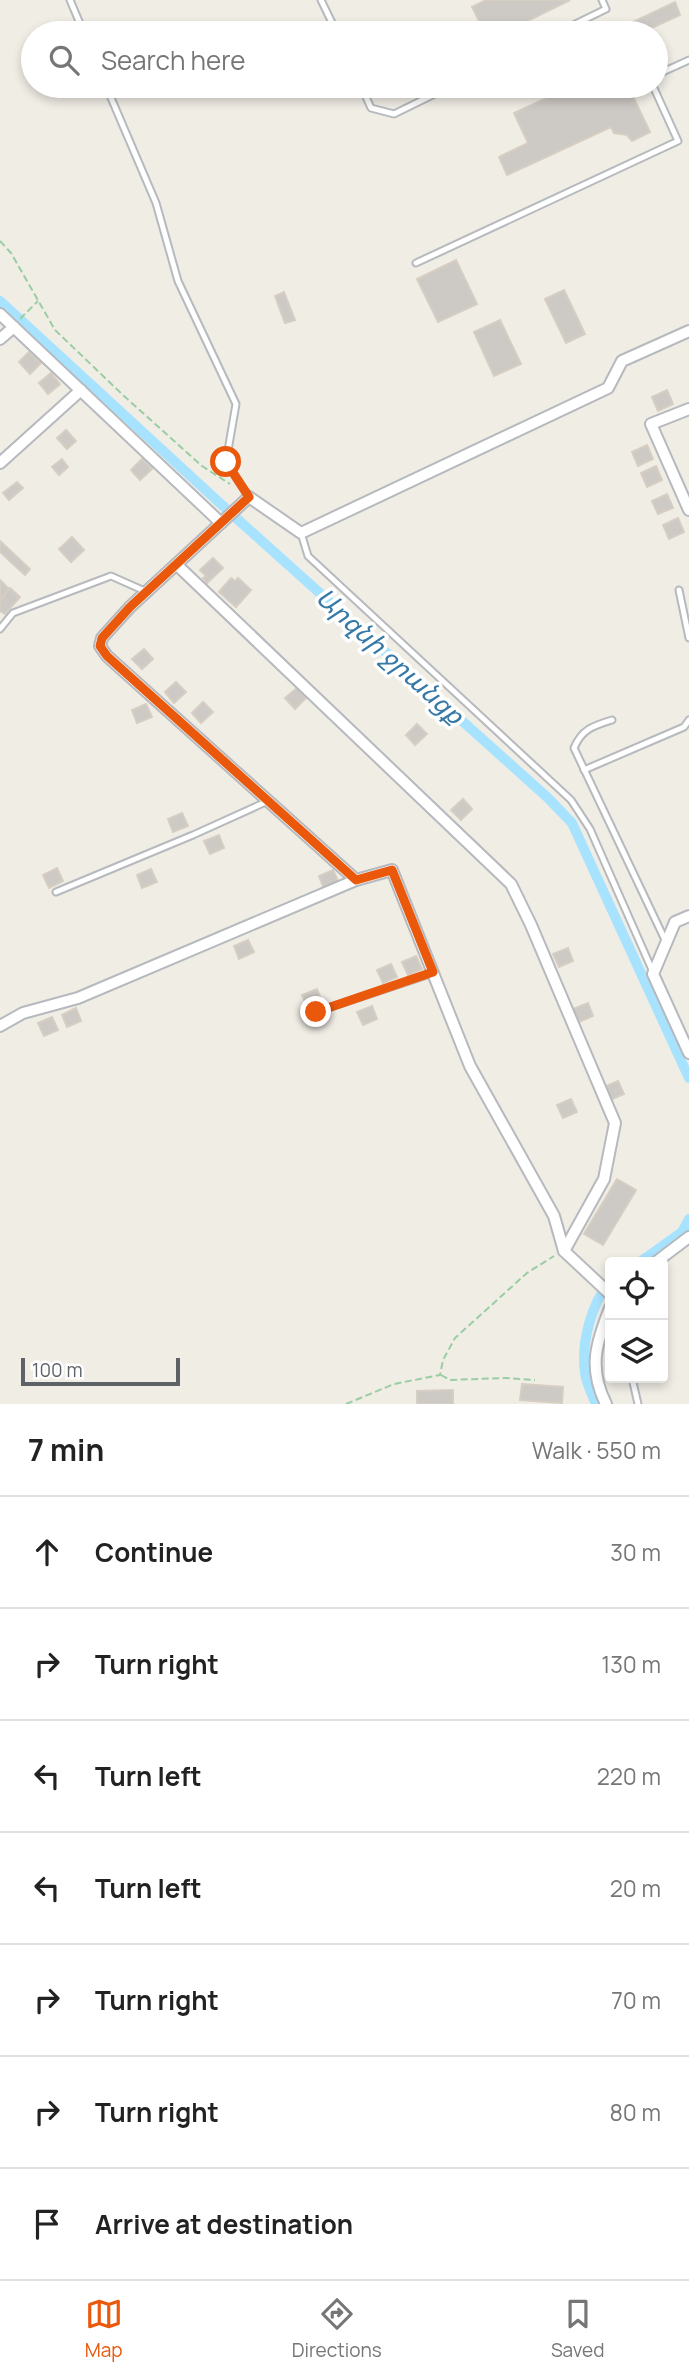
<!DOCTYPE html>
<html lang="en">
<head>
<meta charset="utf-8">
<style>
  :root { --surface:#fff; --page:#f2f2f2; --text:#222; --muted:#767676; --line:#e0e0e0; --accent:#ea580c }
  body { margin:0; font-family:Manrope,"Noto Sans Armenian",sans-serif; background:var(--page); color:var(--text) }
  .controls { position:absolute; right:21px; bottom:21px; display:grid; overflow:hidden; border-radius:7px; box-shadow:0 4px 10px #0003 }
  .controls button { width:63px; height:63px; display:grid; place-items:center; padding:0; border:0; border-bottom:2px solid var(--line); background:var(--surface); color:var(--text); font:35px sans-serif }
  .scale { position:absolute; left:21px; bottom:18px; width:159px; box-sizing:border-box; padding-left:7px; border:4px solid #5d6267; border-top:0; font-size:19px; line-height:24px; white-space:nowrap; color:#5d6267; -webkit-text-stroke:5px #fff; paint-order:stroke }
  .stop { position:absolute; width:21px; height:21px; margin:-16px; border:5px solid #ea580c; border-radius:50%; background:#fff }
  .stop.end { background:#ea580c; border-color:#fff; box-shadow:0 2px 7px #0008 }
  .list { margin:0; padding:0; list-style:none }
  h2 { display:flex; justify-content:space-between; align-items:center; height:91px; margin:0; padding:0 28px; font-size:30px }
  h2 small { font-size:23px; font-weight:400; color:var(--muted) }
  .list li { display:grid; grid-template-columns:46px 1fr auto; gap:21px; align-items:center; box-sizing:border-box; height:112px; padding:0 28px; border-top:2px solid var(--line) }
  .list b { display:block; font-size:26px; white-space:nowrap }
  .list em { font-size:23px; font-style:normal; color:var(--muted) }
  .icon { flex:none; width:38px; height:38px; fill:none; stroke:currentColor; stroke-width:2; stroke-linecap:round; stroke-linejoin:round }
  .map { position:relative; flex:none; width:689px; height:1404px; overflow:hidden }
  .search { position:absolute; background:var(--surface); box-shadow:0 4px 10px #0003; left:21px; right:21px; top:21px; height:77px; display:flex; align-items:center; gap:18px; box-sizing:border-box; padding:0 24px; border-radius:38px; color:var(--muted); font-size:26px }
  .sheet { height:875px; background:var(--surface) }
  nav { display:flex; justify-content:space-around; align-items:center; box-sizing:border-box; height:98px; border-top:2px solid var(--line); background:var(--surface); font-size:19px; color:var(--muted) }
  nav a { display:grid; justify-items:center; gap:4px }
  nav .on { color:var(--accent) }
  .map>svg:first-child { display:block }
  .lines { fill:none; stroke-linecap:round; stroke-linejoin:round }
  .canal { stroke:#a7e2ff; stroke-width:10 }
  .building { fill:#cdc9c4; stroke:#d6cec3; stroke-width:2 }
  .service-casing { stroke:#b6b9bd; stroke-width:9 }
  .minor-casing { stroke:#b6b9bd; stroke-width:14 }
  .path { stroke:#9acda3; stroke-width:2; stroke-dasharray:7 3.5; stroke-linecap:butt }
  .service { stroke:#fff; stroke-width:5 }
  .minor { stroke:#fff; stroke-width:10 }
  .route { stroke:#ea580c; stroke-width:9 }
  .labels { text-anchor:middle; stroke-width:7; stroke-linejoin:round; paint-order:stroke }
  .water-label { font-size:26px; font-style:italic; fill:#3679a7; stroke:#fff }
</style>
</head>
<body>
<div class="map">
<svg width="689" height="1404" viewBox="0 0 689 1404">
  <rect width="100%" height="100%" fill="#f0ede5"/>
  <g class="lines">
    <g class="canal">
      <polyline points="0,301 235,517 548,798 572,823 689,1078"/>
      <polyline points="640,1262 682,1232 689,1219"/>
      <path d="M596,1404C592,1394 586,1383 585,1372C581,1344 591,1303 610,1282"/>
    </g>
  </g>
  <g class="building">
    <polygon points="486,0 570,0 503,33 485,33 472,7"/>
    <polygon points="675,2 680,15 641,33 615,33 614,31"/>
    <polygon points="573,86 628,86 650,132 632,141 627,135 614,133 611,127 507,175 499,157 528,143 514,113"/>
    <polygon points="456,260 477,304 438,322 417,279"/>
    <polygon points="564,290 585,334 566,343 545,299"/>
    <polygon points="284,292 295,320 285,323 275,296"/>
    <polygon points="500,320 521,364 494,376 474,332"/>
    <polygon points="29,352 41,363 30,374 19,362"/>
    <polygon points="51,373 60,384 48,394 39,383"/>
    <polygon points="667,390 673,404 658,411 652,397"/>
    <polygon points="66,430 76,441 67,449 57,438"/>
    <polygon points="647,445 653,459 638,466 632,452"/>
    <polygon points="62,459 68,467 59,475 52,467"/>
    <polygon points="142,459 152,469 140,480 131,470"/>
    <polygon points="656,466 662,480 647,487 641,473"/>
    <polygon points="17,482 23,488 9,500 3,493"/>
    <polygon points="667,494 673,508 658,514 652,501"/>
    <polygon points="678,518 684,532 669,539 663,525"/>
    <polygon points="72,537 84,550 71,562 59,549"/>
    <polygon points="0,541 30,569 25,575 0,552"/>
    <polygon points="213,558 223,568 207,583 203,578 206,576 200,570"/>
    <polygon points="231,578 235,581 238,578 251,590 236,607 219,592"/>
    <polygon points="0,580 9,589 0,600"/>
    <polygon points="10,588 20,597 5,614 0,611 0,600"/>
    <polygon points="144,649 153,659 142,669 132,659"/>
    <polygon points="176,682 186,692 174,703 165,692"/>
    <polygon points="297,688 306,698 295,709 285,698"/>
    <polygon points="203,702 213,712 201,723 192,713"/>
    <polygon points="146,704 152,717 137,723 132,710"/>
    <polygon points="417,724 427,734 415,745 406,735"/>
    <polygon points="463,799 472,809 461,820 451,810"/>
    <polygon points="182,813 188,826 173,832 168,819"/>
    <polygon points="219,835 224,848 210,854 204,841"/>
    <polygon points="57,868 63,881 49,888 43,875"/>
    <polygon points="151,869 157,882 142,888 137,875"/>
    <polygon points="333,870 339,883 324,889 319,876"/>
    <polygon points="248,940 254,952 239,959 234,946"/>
    <polygon points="568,948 573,961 559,967 553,954"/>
    <polygon points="416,956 422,969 408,975 402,962"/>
    <polygon points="391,964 397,977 383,983 377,970"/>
    <polygon points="317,989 322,1002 308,1008 302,995"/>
    <polygon points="588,1003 593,1016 579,1022 573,1009"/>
    <polygon points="372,1006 377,1019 363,1025 357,1012"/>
    <polygon points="76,1008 81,1021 67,1027 62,1015"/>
    <polygon points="52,1017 58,1030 44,1036 38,1023"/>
    <polygon points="618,1081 624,1094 610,1100 604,1087"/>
    <polygon points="571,1099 577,1112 563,1118 557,1105"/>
    <polygon points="617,1179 636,1190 603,1245 584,1234"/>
    <polygon points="522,1384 563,1387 562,1403 520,1400"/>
    <polygon points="453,1390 453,1404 417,1404 417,1391"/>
  </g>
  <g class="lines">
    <defs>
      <g id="service">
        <polyline points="70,0 84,33"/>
        <polyline points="321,0 337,33"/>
        <polyline points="557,33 606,9 602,0"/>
        <polyline points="656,75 689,60"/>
        <polyline points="106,86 156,203 178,281 236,404 226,462 249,497"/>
        <polyline points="361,86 371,108 394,114 451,86"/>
        <polyline points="416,263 678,141 653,86"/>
        <polyline points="301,533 308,556 571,800 590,829 653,972"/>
        <polyline points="679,590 689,638"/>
        <polyline points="0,629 13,613 111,576 147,592"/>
        <path d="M612,720C593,726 582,729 574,748L666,942"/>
        <polyline points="584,770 684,727 689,720"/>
        <polyline points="56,892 193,835 268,801"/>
        <polyline points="316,1012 433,973"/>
        <polyline points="632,1378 638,1404"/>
      </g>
      <g id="minor">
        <polyline points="0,314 221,523"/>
        <polyline points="0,339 14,327"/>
        <polyline points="689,409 651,424 689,510"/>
        <polyline points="0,463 81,390"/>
        <polyline points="177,565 511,884 531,925 615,1123 604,1179 564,1251"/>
        <polyline points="356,880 107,656 100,646 102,638 130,607 249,497 301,533 608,388 622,361 689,331"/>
        <polyline points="689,916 675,922 653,974 689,1053"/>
        <polyline points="0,1026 23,1013 78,998 356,880 392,870 470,1066 554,1216 564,1251 610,1294"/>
        <polyline points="656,1262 689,1237"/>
        <path d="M606,1404C588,1368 596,1343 610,1308"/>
      </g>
    </defs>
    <use href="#service" class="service-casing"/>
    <use href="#minor" class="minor-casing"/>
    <g class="path">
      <polyline points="0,241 11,253 55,330 124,396 202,466 230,484"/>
      <polyline points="20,319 38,301"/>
      <polyline points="441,1375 450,1380 506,1378 535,1380"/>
      <polyline points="346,1404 394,1384 440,1375 443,1360 455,1338 527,1273 554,1256"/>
    </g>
    <use href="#service" class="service"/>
    <use href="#minor" class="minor"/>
  </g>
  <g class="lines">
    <polyline class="route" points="226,462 249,497 130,607 102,638 100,646 107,656 356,880 392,870 433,972 316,1012"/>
  </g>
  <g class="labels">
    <g class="water-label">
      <text transform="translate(390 656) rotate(42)" y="9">Արզնի ջրանցք</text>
    </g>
  </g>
</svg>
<div class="controls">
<button><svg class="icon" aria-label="locate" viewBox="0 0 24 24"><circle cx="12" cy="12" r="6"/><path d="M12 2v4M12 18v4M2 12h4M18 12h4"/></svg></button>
<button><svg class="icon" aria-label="layers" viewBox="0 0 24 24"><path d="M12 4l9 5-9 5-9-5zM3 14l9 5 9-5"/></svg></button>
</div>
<div class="scale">100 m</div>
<div class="stop" style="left:226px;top:462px"></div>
<div class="stop end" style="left:316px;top:1012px"></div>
<div class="search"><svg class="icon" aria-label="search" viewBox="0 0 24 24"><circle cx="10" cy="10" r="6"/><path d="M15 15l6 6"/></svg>Search here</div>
</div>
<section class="sheet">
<h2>7 min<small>Walk · 550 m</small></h2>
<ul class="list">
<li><svg class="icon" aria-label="ahead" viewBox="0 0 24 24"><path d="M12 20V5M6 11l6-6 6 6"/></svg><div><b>Continue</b></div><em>30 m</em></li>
<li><svg class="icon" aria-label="right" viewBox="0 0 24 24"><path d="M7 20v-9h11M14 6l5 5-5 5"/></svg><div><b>Turn right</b></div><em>130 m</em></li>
<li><svg class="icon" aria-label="left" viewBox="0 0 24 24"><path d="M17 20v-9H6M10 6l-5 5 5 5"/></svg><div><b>Turn left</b></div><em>220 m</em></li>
<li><svg class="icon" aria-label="left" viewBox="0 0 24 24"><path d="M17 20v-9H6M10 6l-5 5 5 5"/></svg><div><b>Turn left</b></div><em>20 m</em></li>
<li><svg class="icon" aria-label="right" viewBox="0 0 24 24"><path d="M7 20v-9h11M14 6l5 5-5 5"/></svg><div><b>Turn right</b></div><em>70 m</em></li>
<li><svg class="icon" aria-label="right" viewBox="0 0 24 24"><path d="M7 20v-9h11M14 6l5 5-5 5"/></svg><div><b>Turn right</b></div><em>80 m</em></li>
<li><svg class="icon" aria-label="arrive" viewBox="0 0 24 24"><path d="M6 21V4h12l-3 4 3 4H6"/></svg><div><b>Arrive at destination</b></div></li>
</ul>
</section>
<nav>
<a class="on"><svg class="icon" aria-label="map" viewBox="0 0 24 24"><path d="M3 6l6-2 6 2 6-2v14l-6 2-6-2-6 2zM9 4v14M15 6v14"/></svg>Map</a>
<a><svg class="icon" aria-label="directions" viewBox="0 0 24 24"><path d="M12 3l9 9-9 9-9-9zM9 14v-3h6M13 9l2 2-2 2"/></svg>Directions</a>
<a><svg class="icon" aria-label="saved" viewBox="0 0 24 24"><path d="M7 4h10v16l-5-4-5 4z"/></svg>Saved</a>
</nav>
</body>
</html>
